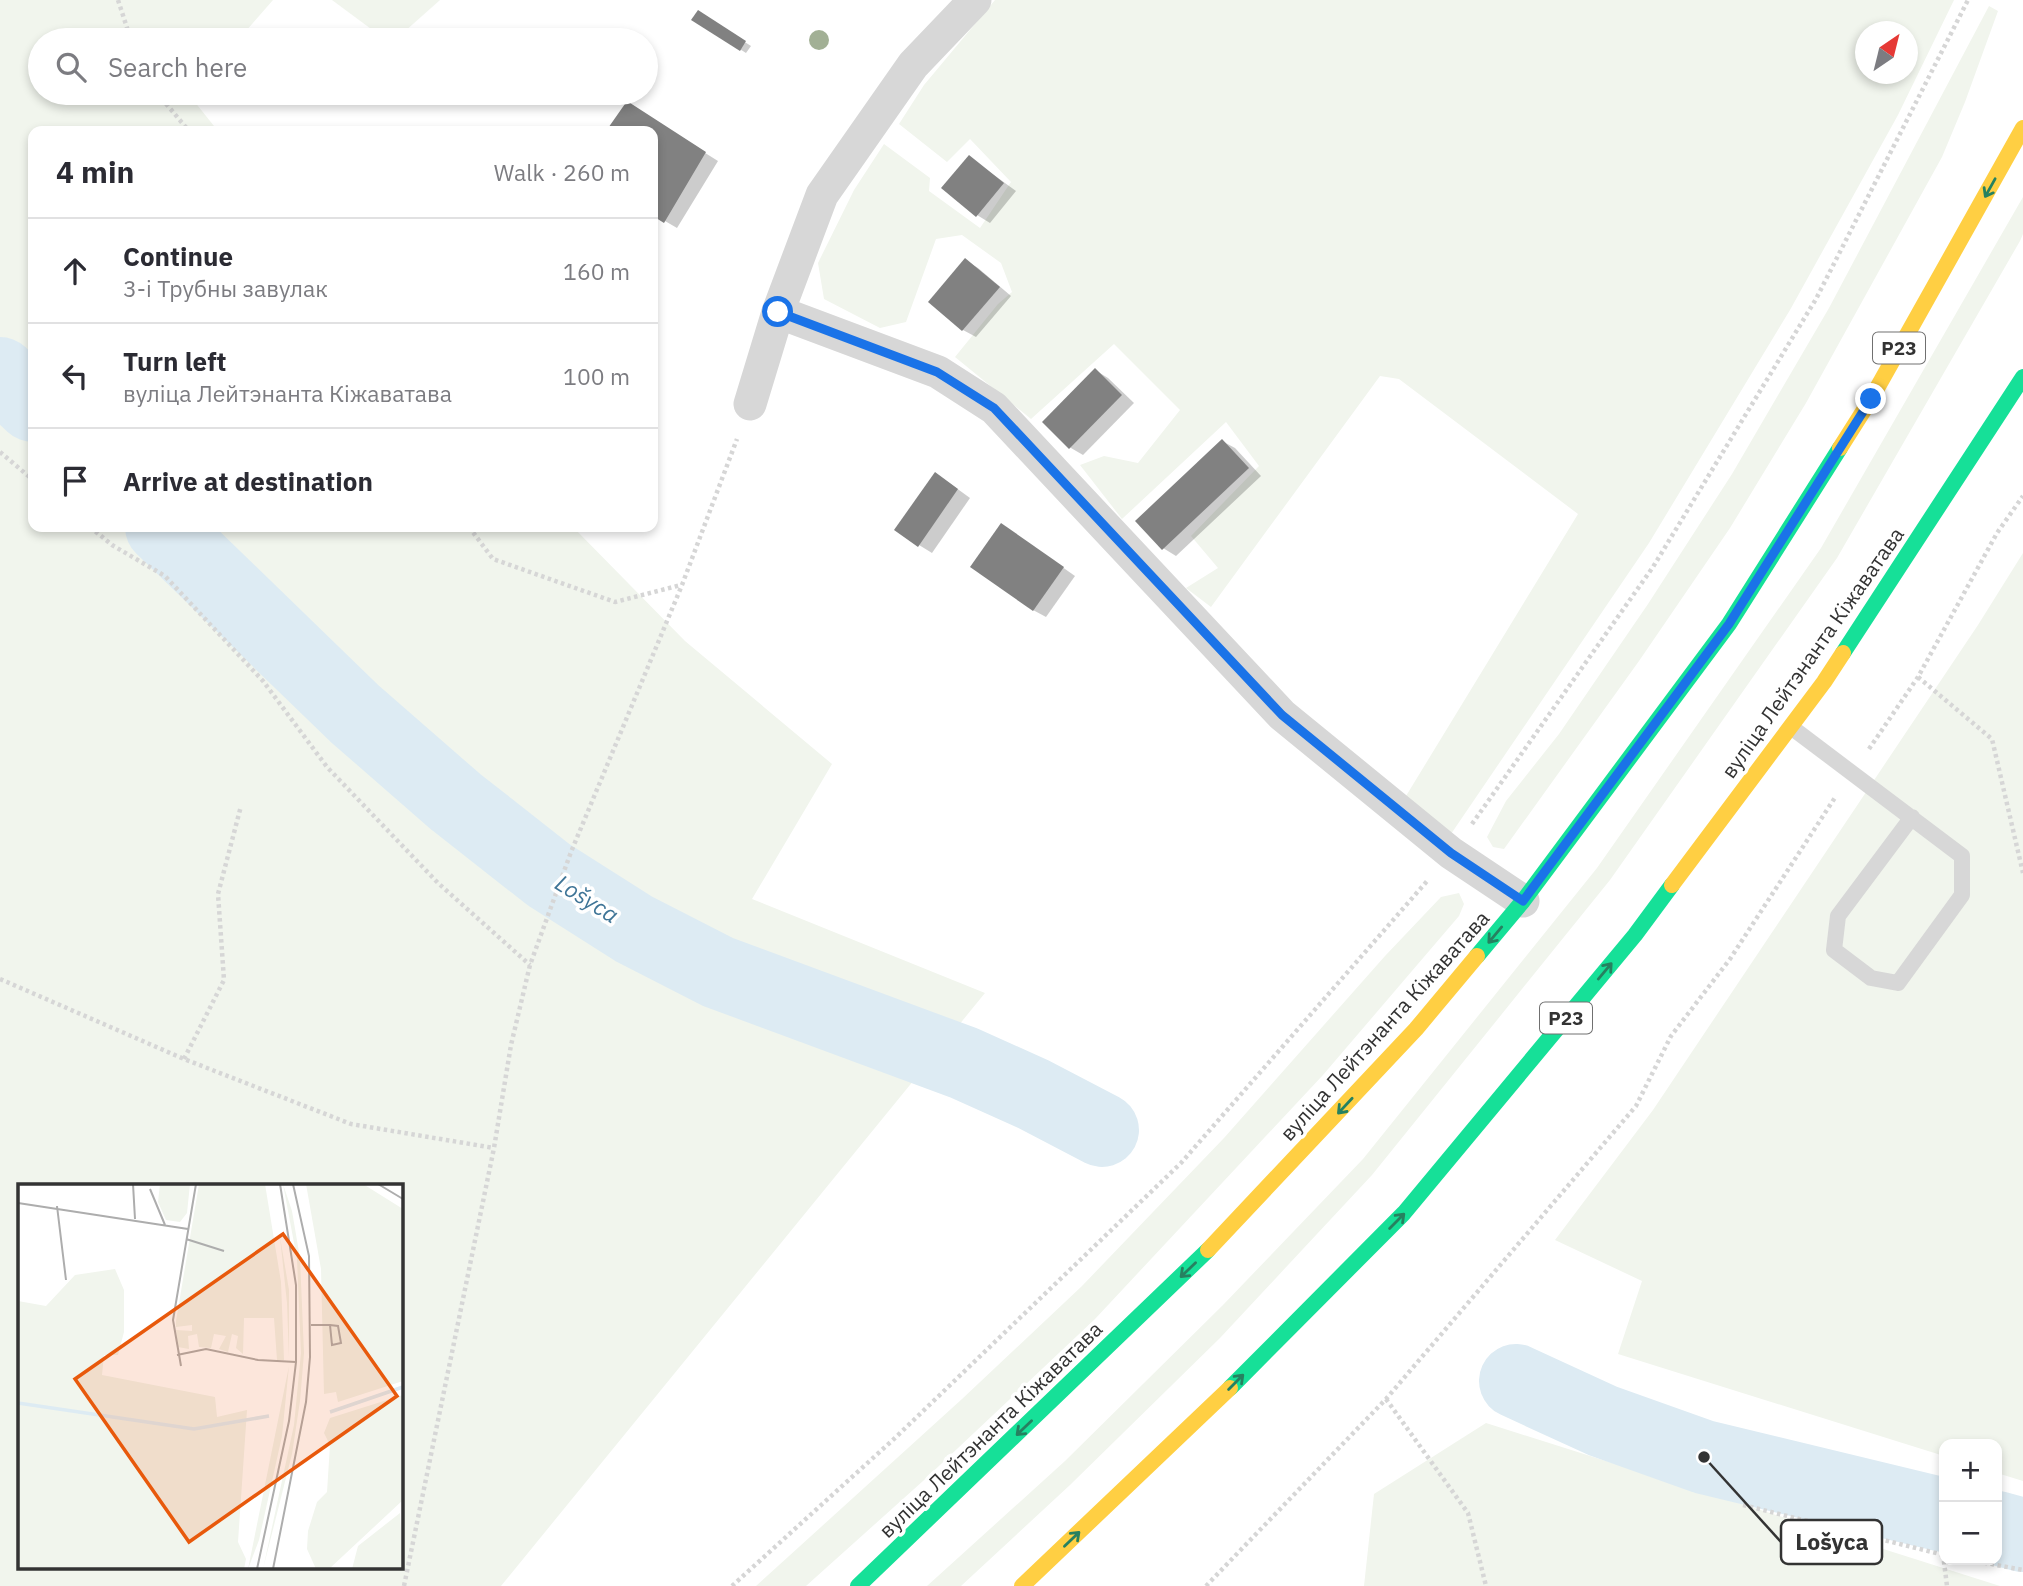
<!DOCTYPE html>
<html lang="en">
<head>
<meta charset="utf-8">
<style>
  :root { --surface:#fff; --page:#f2f2f3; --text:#2b2b33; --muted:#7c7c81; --line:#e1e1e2 }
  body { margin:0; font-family:"IBM Plex Sans",sans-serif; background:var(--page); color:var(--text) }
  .controls { position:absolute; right:21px; bottom:21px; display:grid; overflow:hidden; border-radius:14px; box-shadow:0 4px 10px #0003 }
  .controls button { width:63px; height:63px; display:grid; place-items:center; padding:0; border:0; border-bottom:2px solid var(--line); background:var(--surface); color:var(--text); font:35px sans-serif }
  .compass { position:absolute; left:1855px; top:21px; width:63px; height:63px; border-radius:50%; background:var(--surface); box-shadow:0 4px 10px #0003; rotate:35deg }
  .stop { position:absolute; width:21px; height:21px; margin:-16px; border:5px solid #1a73e8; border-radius:50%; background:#fff }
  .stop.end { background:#1a73e8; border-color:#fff; box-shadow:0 2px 7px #0008 }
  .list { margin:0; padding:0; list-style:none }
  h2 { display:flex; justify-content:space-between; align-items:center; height:91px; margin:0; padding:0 28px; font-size:30px }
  h2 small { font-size:23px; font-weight:400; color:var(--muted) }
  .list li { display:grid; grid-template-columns:46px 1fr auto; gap:21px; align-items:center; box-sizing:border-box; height:105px; padding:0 28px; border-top:2px solid var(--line) }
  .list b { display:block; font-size:26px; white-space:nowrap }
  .list p { margin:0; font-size:23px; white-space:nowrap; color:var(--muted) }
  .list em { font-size:23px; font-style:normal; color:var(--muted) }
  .icon { flex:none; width:38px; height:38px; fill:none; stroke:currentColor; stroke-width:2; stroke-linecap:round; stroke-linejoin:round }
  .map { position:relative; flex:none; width:2023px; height:1586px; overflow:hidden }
  .search { position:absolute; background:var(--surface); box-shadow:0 4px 10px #0003; left:28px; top:28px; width:630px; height:77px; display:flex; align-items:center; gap:18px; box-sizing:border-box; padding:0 24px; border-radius:38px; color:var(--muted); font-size:26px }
  .panel { position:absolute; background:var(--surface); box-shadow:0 4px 10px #0003; left:28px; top:126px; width:630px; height:406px; border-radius:14px }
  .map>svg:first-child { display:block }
  .green { fill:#f1f5ed; fill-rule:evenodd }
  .shadow { fill:#0003 }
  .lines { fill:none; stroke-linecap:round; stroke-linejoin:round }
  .river { stroke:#ddebf3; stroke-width:74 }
  .building { fill:#818181 }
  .path { stroke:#d6d6d6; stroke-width:4.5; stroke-dasharray:3.5 3.5; stroke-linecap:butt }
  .lane { stroke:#d7d7d7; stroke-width:16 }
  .street { stroke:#d7d7d7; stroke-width:33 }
  .fast { stroke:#16e098; stroke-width:16 }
  .slow { stroke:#ffcf43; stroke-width:16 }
  .tree { fill:#a2b095 }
  .oneway { stroke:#268160 }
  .route { stroke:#1a73e8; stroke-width:9 }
  .labels { text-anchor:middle; stroke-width:7; stroke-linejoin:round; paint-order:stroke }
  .shield { fill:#fff; stroke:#707070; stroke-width:2 }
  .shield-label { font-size:19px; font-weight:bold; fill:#333 }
  .street-label { font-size:21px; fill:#333; stroke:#fff }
  .water-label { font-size:23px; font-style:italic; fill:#3f7597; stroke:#fff }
  .inset-river { fill:none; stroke:#ddebf3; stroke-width:3.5 }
  .inset-road { fill:none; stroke:#adadad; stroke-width:2 }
  .view { fill:#e8590c; fill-opacity:0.15; stroke:#e8590c; stroke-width:3.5 }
  .inset-edge { fill:none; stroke:#333; stroke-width:3.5 }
  .leader { fill:none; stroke:#333; stroke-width:2.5 }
  .callout-dot { fill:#333; stroke:#fff; stroke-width:2.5 }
  .callout { fill:#fff; stroke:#333; stroke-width:2.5 }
  .callout-label { font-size:23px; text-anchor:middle; font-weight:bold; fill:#333 }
</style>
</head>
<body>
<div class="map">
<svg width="2023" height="1586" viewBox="0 0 2023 1586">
  <rect width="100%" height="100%" fill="#fff"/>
  <g class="green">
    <path d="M0,0H273L238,40H40V93H192L190,96L218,131H33V527H573L685,641L832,764L752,899L985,993L501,1586H0ZM19,1185H401V1567H19Z"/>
    <polygon points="332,0 440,0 395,40 386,40"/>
    <path d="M995,0H1954L1898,115L1790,310L1649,543L1451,834L1406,796L1578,514L1399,379L1380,376L1211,607L1186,588L1218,568L1191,536L1259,466L1226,422L1122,519L1080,465L1104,456L1138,463L1180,410L1114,344L1031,419L955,357L998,304L1012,292L1001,263L962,235L936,239L906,322L880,328L824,299L818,263L854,190L884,144L930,178L929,191L980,228L1011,182L970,139L947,162L899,124L924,85ZM1866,32H1908V74H1866Z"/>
    <polygon points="1989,6 1998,11 1965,102 1942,157 1806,403 1730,528 1639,661 1504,849 1493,847 1487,837 1506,801 1559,734 1648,604 1732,474 1829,308"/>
    <polygon points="2023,197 2023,234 2020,241 1837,558 1610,880 1372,1175 1220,1338 1070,1485 961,1586 927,1586 1065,1461 1223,1305 1363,1159 1597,868 1821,548"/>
    <polygon points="2023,553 2023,1481 1997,1473 1997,1444 1944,1444 1944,1456 1618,1354 1642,1281 1555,1240 1653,1110 1978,625"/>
    <polygon points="1459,893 1464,904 1459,916 1323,1075 1095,1319 923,1481 806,1586 756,1586 962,1399 1082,1286 1224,1138 1385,956 1441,897"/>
    <polygon points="1486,1423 2000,1586 1364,1586 1374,1494"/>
  </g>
  <g class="shadow">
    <polygon points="698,12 751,46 746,53 694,20"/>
    <polygon points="627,104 718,161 677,228 653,214 653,131 608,131"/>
    <polygon points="969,157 1016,191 990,223 977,215"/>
    <polygon points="965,260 978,268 1011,296 976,337 963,330"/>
    <polygon points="1095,370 1108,378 1134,403 1083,455 1071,448 1044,422"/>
    <polygon points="1222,441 1235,448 1261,476 1176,556 1163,548"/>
    <polygon points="948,482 970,498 932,553 919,545"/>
    <polygon points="1014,533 1075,576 1046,617 1033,610"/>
  </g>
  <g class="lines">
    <g class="river">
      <polyline points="0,374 33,405"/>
      <polyline points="162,527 355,714 456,802 549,875 634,929 718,972 964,1063 1033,1094 1102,1130"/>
      <polyline points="1516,1381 1603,1421 1704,1457 1944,1515"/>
      <polyline points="1997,1528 2023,1535"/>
    </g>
  </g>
  <g class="building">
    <polygon points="698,10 746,41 740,51 691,20"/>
    <polygon points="627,101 706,152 664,223 653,216 653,131 606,131"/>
    <polygon points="969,155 1004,183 976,217 941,188"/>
    <polygon points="965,258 1000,287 962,331 928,302"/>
    <polygon points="1095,368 1122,395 1069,449 1042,422"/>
    <polygon points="1222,439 1249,468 1162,550 1135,521"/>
    <polygon points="935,472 958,489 918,547 894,530"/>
    <polygon points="1001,523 1064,567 1033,611 970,567"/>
  </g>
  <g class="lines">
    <g class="path">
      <polyline points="118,0 131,40"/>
      <polyline points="157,93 189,131"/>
      <polyline points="0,452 33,480"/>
      <polyline points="90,527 112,545 165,576 263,681 327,767 438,883 530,965"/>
      <polyline points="469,527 493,559 615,602 681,585"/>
      <polyline points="1918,677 1992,739 2023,873"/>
      <polyline points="1869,749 1918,677 1997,533 2023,496"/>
      <polyline points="1472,824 1653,567 1816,299 1968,0"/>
      <polyline points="0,979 184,1059 351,1124 494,1148"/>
      <polyline points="184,1059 224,980 218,894 241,806"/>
      <polyline points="1386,1399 1468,1513 1486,1586"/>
      <polyline points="1743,1505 1944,1555"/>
      <polyline points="1943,1554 1947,1586"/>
      <polyline points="1970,1560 2023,1570"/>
      <polyline points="404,1586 494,1148 511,1045 530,965 571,852 682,585 737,439"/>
      <polyline points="732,1586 895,1438 1181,1163 1428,880"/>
      <polyline points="1206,1586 1386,1399 1636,1106 1671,1036 1730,959 1836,796"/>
    </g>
    <polyline class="lane" points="1791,727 1962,856 1962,895 1898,983 1871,978 1834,950 1838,916 1912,817"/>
    <g class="street">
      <polyline points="778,312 938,372 994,408 1282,715 1451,853 1523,901"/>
      <polyline points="750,404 778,312 822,195 913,65 975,0"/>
    </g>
    <g class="fast">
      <polyline points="1843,653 2023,377"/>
      <polyline points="1477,956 1523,901 1729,624 1840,448"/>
      <polyline points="1230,1388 1404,1213 1635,935 1672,885"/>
      <polyline points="858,1586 1208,1250"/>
    </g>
    <g class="slow">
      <polyline points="1840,448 1871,399 2023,128"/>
      <polyline points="1672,885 1824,682 1843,653"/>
      <polyline points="1208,1250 1416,1029 1477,956"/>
      <polyline points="1022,1586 1230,1388"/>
    </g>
  </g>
  <circle class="tree" cx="819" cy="40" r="10"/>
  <defs><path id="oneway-shaft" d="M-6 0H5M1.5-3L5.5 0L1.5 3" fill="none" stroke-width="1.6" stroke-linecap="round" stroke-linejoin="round" transform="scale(1.75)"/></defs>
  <g class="oneway">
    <use href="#oneway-shaft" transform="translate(1990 188) rotate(119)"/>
    <use href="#oneway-shaft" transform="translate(1495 935) rotate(130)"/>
    <use href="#oneway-shaft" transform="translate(1605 971) rotate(-50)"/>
    <use href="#oneway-shaft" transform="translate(1345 1106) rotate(133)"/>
    <use href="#oneway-shaft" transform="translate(1397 1221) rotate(-45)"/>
    <use href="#oneway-shaft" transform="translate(1188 1270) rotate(136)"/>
    <use href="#oneway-shaft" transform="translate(1236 1382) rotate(-45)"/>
    <use href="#oneway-shaft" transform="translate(1024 1428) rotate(136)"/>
    <use href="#oneway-shaft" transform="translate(1072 1539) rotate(-44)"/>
  </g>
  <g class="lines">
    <polyline class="route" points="778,312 937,372 994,408 1282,715 1451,853 1523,901 1729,624 1871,399"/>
  </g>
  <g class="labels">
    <g class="shield">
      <rect x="1873" y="332.5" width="52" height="31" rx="5"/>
      <rect x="1540" y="1002.5" width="52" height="31" rx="5"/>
    </g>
    <g class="shield-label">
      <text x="1899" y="355">Р23</text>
      <text x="1566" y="1025">Р23</text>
    </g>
    <g class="street-label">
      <text transform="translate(1813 653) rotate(-55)" y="7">вуліца Лейтэнанта Кіжаватава</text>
      <text transform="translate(1385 1026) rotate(-48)" y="7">вуліца Лейтэнанта Кіжаватава</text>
      <text transform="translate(991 1430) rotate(-44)" y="7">вуліца Лейтэнанта Кіжаватава</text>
    </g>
    <g class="water-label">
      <text transform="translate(587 899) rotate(32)" y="8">Lošyca</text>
    </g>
  </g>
  <g transform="translate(18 1184)">
    <rect width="385" height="385" fill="#fff"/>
    <path d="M142,0H172L169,29L162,38L148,36L140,18ZM181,0H247L263,98L266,176H259L256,134H226L225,170L218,164L220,152L214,150L210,168L201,165L208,152L196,150L193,164L181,163L179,150L170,152L171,165L160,163L158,146L174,147V141L158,143V137ZM265,0L274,27L282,74L286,169L282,217L274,270L245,385L276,241L283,169L279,75ZM288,0H345L385,25V197L320,218L318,208L306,210L303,85ZM262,53L271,106V174L269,119ZM97,85L106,106V148L100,171H86L84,191L197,213L199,233L229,226L220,358L228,375L226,385L0,383V117L28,122L57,91ZM271,182L264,252L241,356L230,385ZM385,211V316L311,385H298L289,365L290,347L299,318L309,308L312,261L306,249L312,234ZM382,329L385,385H334L340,362Z" fill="#f1f5ed"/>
    <path class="inset-river" d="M0,219L176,245L251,232M312,228L385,203"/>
    <path class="inset-road" d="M115,0L117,35M360,0L385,15M132,5L147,41M0,19L170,45M39,22L48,96M168,55L206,67M293,141H312L320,142L323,159L314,161L312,141M159,171L188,165L240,176L278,178M163,182L155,136L178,0M239,385L271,237L278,178V101L262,0M255,385L288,218L292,173L291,72L275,0"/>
    <path class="view" d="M265,50L379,212L171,358L57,195Z"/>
    <rect width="385" height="385" class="inset-edge"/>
  </g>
  <path class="leader" d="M1704 1457L1781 1542"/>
  <circle class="callout-dot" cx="1704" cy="1457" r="7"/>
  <rect class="callout" x="1781" y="1520" width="101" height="44" rx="7"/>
  <g class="callout-label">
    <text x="1832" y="1550">Lošyca</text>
  </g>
</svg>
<div class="controls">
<button>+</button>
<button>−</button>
</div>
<svg class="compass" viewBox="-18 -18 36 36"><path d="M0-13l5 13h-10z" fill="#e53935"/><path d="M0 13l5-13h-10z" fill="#7c7c81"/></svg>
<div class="stop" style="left:778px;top:312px"></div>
<div class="stop end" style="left:1871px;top:399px"></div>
<div class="search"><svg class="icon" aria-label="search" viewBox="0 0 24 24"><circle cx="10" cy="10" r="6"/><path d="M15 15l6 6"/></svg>Search here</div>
<section class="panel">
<h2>4 min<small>Walk · 260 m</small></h2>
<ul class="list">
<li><svg class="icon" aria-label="ahead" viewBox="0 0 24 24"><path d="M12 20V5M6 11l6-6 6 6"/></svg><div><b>Continue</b><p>3-і Трубны завулак</p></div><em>160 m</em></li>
<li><svg class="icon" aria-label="left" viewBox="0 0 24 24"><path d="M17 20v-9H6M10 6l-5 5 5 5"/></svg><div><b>Turn left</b><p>вуліца Лейтэнанта Кіжаватава</p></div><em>100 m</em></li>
<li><svg class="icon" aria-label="arrive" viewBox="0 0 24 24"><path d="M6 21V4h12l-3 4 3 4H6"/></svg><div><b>Arrive at destination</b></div></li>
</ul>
</section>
</div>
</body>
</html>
